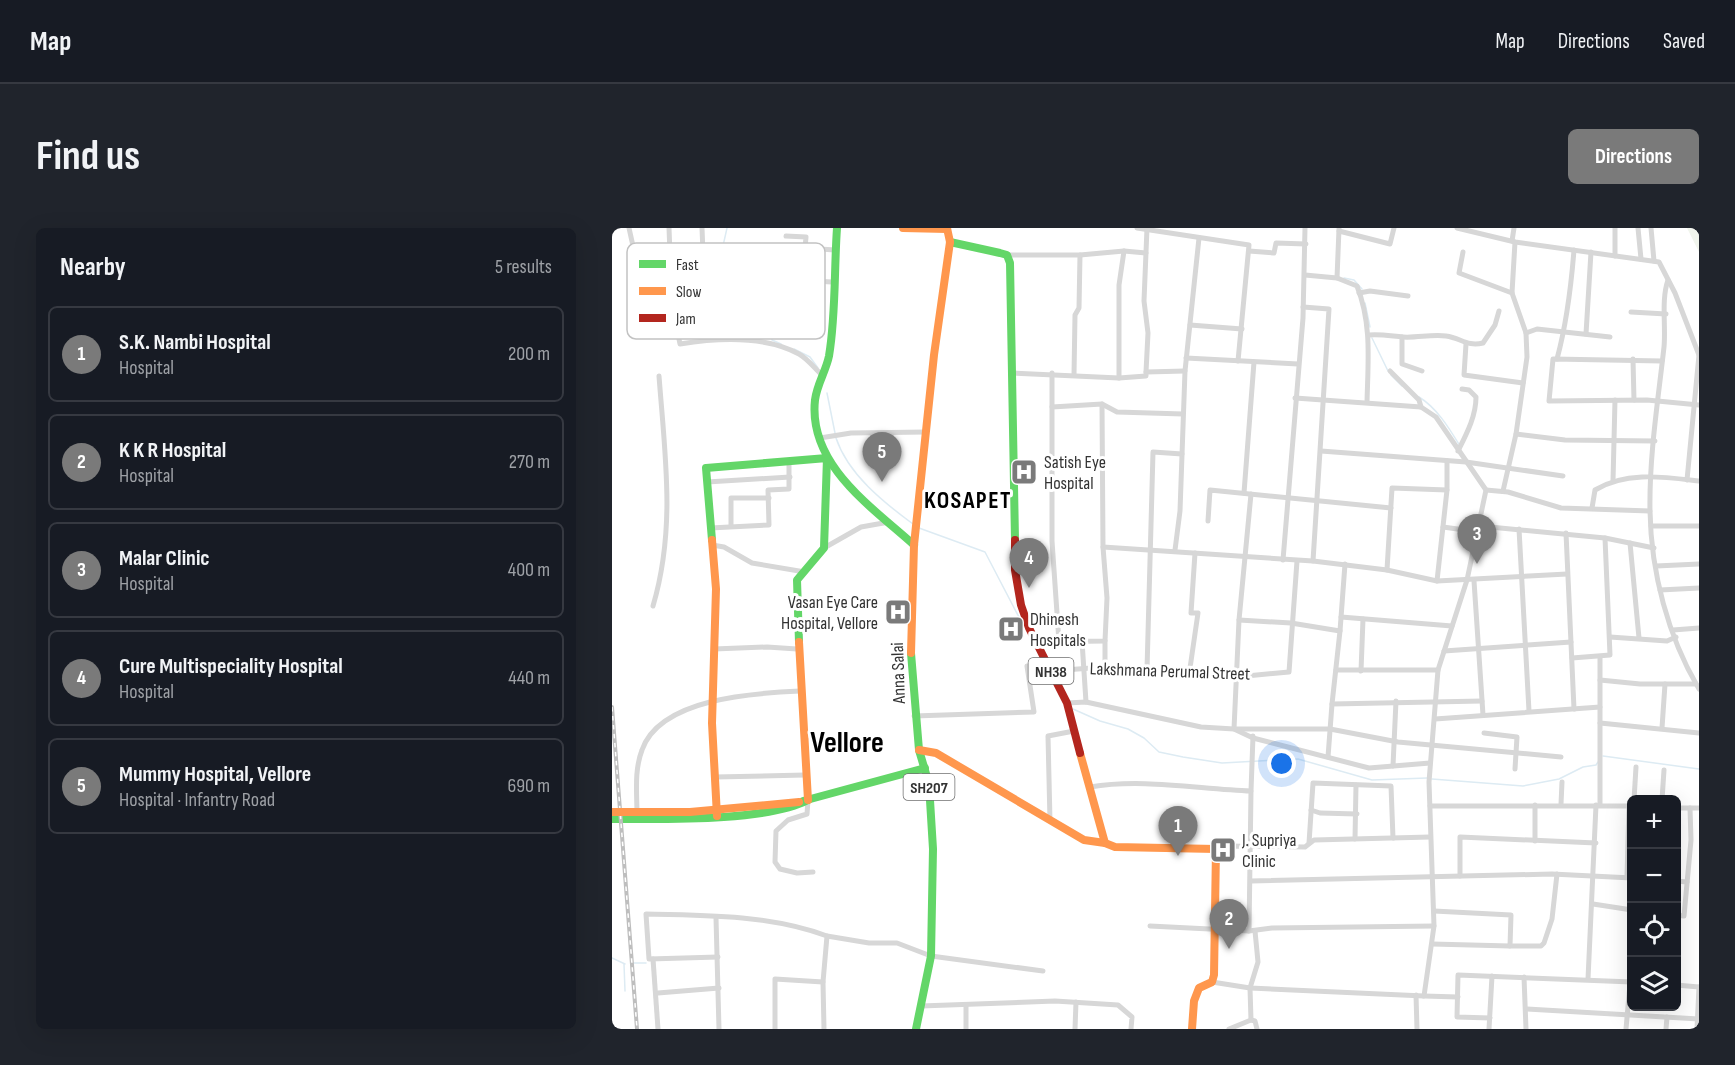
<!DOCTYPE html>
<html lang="en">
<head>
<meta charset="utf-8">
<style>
  :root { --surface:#171b24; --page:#20242c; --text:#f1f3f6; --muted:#9ea1a6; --line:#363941; --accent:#7a7a7a }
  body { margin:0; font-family:"Sofia Sans Condensed",sans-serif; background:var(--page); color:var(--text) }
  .controls { position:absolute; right:18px; bottom:18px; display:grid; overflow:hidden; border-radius:9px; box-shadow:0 6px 24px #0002 }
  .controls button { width:54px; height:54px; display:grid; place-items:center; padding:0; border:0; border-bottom:2px solid var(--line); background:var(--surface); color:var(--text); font:30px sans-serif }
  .you { position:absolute; left:670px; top:536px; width:21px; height:21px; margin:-15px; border:4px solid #fff; border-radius:50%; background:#1a73e8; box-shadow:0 0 0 9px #1a73e833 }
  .badge { display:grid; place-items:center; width:39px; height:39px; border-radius:50%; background:var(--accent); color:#fff; font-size:20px; font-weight:700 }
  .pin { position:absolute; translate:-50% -50px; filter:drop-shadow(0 2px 3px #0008) }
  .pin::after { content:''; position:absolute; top:32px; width:21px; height:18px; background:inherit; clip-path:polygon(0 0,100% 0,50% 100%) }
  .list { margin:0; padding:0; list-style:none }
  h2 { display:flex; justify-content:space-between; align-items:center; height:78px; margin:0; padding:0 24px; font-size:26px }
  h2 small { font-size:20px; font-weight:400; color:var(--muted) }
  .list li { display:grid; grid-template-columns:39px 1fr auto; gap:18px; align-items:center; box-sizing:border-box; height:96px; margin:0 12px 12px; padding:0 12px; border:2px solid var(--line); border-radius:9px }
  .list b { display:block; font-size:22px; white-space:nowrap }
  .list p { margin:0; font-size:20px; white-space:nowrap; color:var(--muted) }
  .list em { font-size:20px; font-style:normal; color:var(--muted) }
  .icon { flex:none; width:33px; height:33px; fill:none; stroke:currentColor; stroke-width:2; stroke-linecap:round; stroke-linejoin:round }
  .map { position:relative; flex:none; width:1087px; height:801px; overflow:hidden; border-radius:9px }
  header { display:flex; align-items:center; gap:36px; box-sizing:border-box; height:84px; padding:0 30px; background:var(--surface); border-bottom:2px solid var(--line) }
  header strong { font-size:28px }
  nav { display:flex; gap:33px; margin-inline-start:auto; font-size:21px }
  .intro { display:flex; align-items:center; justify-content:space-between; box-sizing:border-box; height:144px; padding:0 36px }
  h1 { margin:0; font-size:42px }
  .button { padding:15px 27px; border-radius:9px; background:var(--accent); color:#fff; font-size:21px; font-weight:700 }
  main { display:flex; gap:36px; padding:0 36px }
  aside { flex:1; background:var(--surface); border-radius:9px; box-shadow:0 6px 24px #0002 }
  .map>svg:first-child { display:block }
  .green { fill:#f1f5ed }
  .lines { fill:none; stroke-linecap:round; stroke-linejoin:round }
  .stream { stroke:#ddebf3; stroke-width:1.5 }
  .street { stroke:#d7d7d7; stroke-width:5 }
  .fast { stroke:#63d668; stroke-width:8 }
  .slow { stroke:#ff974d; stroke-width:8 }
  .jam { stroke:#b3261e; stroke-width:8 }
  .rail-casing { stroke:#bebebe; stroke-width:4 }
  .rail { stroke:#fff; stroke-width:1.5; stroke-dasharray:4.5; stroke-linecap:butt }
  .slow-bridge { stroke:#ff974d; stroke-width:8 }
  .labels { text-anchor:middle; stroke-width:6; stroke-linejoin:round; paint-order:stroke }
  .shield { fill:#fff; stroke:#707070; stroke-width:1.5 }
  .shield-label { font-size:16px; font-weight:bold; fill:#333 }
  .poi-label { font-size:18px; fill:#333; stroke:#fff; text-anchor:start }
  .street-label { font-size:18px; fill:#333; stroke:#fff }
  .district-label { font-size:24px; font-weight:bold; letter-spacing:1.5px; fill:#000; stroke:#fff }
  .town-label { font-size:30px; font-weight:bold; fill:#000; stroke:#fff }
  .key { fill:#fff; stroke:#c2c2c2; stroke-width:1.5 }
  .key-label { font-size:16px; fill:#333 }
</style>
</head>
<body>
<header>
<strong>Map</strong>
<nav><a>Map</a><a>Directions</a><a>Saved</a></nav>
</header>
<div class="intro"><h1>Find us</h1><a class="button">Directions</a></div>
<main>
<aside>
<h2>Nearby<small>5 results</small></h2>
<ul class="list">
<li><span class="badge">1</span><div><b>S.K. Nambi Hospital</b><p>Hospital</p></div><em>200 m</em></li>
<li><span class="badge">2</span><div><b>K K R Hospital</b><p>Hospital</p></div><em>270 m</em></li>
<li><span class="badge">3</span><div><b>Malar Clinic</b><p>Hospital</p></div><em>400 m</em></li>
<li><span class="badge">4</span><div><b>Cure Multispeciality Hospital</b><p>Hospital</p></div><em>440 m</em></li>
<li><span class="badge">5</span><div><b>Mummy Hospital, Vellore</b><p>Hospital · Infantry Road</p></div><em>690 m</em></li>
</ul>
</aside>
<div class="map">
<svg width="1087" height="801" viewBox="0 0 1087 801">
  <rect width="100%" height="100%" fill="#fff"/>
  <polygon class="green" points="1075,0 1087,0 1087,24"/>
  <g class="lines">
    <g class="stream">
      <path d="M115,0C113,10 110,22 107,31C100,54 83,61 105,85C127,109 155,55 160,112L169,116"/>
      <polyline points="732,50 742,52 750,61"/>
      <polyline points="753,75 758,99"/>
      <polyline points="760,110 776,143"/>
      <polyline points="182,121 198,129 206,140"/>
      <polyline points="779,147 790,158"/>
      <polyline points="215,165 223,205"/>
      <path d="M807,169C825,180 837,200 848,218"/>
      <path d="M224,210C236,246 271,274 301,296"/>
      <polyline points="307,300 373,324 410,395"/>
      <polyline points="461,481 488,493 516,501 532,510 547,524 571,529 610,535 686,531 760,552 815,550"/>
      <polyline points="991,528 1087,541"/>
      <polyline points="820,551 911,558 947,551 971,539 984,537 986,534"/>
      <polyline points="0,730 13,736"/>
      <polyline points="21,735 34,735"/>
      <polyline points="12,736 13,763"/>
    </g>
    <g class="street">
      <polyline points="17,0 25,36 27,69"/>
      <path d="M57,0L60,77L68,116C106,110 152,107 187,126C196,131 203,141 211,148"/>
      <polyline points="90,0 91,25"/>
      <polyline points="525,0 637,17 626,133"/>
      <polyline points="845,0 903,14 1047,34 1063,65 1087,127"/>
      <polyline points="1026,0 1029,31"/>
      <polyline points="1039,0 1042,33"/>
      <polyline points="727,3 778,16 782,0"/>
      <polyline points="174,8 194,9 193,20 223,22"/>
      <polyline points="900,13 902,0"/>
      <polyline points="637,23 662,25 664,15 694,16"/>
      <polyline points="851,24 847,45 900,65"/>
      <polyline points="395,27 468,27 467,80 463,87 462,147"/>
      <polyline points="468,27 512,23 534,25"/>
      <polyline points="1003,28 1003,0"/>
      <path d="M693,47L725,50L745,58C760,96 756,133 755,174"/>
      <polyline points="725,50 727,1"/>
      <path d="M1056,52C1049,72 1054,98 1052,119C1046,173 1037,229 1038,283C1039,344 1056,409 1087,461"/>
      <polyline points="118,54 140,48 164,47 164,51 220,54"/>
      <polyline points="747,65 758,63 796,68"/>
      <polyline points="691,79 717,81 701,333"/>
      <polyline points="1019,84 1054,86"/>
      <polyline points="578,97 630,101"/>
      <polyline points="914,105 925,101 998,109"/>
      <polyline points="974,106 979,24"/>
      <path d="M757,107C769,106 779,108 791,109C805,110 820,106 834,108C849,110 855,119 871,115L883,97L887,83"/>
      <polyline points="790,109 790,136 810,143"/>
      <polyline points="854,116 852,147 911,155"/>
      <polyline points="574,130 686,136"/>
      <path d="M945,131C955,94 959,60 962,22"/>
      <polyline points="1021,131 1022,172"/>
      <polyline points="1050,133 941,131 937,173 1035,172 1087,177"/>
      <polyline points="778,143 807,172 809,179"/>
      <polyline points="534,144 536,105 532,73 535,0"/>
      <polyline points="399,145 507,150 534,148 534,144 573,143"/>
      <polyline points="440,145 440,313 447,414"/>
      <polyline points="507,150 507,57 512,23"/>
      <polyline points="440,179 490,176 505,184 571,186"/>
      <polyline points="904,206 953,212 1043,213"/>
      <polyline points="208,210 239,205 314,204"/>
      <polyline points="709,223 854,234 951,248"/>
      <path d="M846,223C855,205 864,188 864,169L857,162L850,161"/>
      <polyline points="1075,252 1087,127"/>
      <polyline points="1001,253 1003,172"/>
      <polyline points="95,254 178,249"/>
      <polyline points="874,262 896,264 949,280 1038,283"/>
      <polyline points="891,263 904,206 915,129 914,105 900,65 903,14"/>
      <polyline points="632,265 642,134"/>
      <polyline points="639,266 627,392 622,501 718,501 786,514 949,529"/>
      <path d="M980,280L983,262C1014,243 1052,249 1087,253"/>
      <polyline points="596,293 598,262 779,280"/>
      <polyline points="119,298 119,270 157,270"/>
      <polyline points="868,298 993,310 1042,320"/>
      <polyline points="1039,298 1087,298"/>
      <polyline points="831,299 867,304"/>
      <polyline points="98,300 157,297 156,262 177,261 177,233"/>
      <polyline points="907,301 917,483"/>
      <polyline points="954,305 962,481"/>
      <polyline points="1018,315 1027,410"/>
      <polyline points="100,317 112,319 140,335 193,344"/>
      <polyline points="491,319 701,333 775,342 825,353 955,346"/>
      <polyline points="212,320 249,299 277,294"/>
      <polyline points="563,322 568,283 573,143 587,10"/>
      <polyline points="671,332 691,90 693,0"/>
      <polyline points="1044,338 1087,336"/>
      <polyline points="775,342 780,260 835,262"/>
      <polyline points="825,353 835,262 835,233"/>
      <polyline points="862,353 871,487"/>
      <polyline points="1048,362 1087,360"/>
      <path d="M41,378C64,300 53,228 47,148"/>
      <polyline points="729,389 840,398"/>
      <polyline points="627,392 679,395 728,403 733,336"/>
      <polyline points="1061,402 1087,400"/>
      <polyline points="998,409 1055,413 1064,409"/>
      <polyline points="470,413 474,474"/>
      <polyline points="423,414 493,413 495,370 491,319 490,176"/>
      <polyline points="102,421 155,419 185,421"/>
      <polyline points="832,423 959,414"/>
      <polyline points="960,430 998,427 993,310"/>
      <polyline points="493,439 493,413"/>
      <polyline points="535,442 541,224 570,226"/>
      <polyline points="724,442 826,442"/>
      <polyline points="439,443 493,439 624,449 677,444 685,333"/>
      <polyline points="749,443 751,391"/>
      <polyline points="577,447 586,385 579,385 583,325"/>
      <polyline points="988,452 1028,456 1084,456"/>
      <polyline points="455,475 474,474 589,499 622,501 641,510 757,540 818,535"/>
      <polyline points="720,476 728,403"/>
      <polyline points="302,488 422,484 415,438"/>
      <polyline points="823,491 988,479"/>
      <polyline points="988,495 1087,505"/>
      <polyline points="1050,500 1053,456"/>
      <polyline points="872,505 905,509 903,541"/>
      <polyline points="716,529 720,476 870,473"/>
      <polyline points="781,538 784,473"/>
      <polyline points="103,549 193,547"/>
      <path d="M478,559C530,550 586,561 639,563L637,703"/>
      <polyline points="639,563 641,508"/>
      <polyline points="196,572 195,586 176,592 164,603 163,634 168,641 185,645 201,644"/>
      <polyline points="1022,572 1024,539"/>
      <polyline points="1050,572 1052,542"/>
      <polyline points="949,576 950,554"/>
      <polyline points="923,577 923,613"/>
      <polyline points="988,577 988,429"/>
      <polyline points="818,578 1020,578"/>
      <polyline points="1064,580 1087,580"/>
      <polyline points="699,582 708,585 745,586"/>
      <path d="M25,587C25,565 22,543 30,522C48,470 143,465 188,463"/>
      <polyline points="438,593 436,508 462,503"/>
      <polyline points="743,611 744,557"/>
      <polyline points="697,615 701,555 779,558 781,610"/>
      <polyline points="604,621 609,618 693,619 702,612 818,609"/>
      <polyline points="848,648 848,609 984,615"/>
      <polyline points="1015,649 1017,578"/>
      <polyline points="639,653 940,646 1020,650"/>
      <polyline points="1064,653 1075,654"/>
      <polyline points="981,676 1020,682"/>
      <polyline points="1064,687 1072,688 1079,612 1078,580"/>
      <polyline points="104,690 107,801"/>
      <polyline points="538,698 637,703 660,700 822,698"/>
      <polyline points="215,708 257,715 285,715 319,728 431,743"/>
      <polyline points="820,716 898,718 899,687 822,683"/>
      <polyline points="898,718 929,718 932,715 940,691 945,646"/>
      <path d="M106,729L37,731L34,686C93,687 159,687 215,708L211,754L212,801"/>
      <polyline points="41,731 46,801"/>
      <polyline points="912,749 914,801"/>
      <polyline points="976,751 984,577"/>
      <polyline points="600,754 638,760 812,768 822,698 817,554 826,442 855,352 874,262 824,189 809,179 683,170"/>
      <polyline points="1064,757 1087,759"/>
      <polyline points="46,765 107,760"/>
      <polyline points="804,767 805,801"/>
      <polyline points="812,768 846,769"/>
      <polyline points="354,777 354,801"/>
      <polyline points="309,778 443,773 506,777 520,789 519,801"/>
      <polyline points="915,781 1087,791"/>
      <polyline points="878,790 845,789 846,747 1020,754"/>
      <polyline points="639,792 638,760 646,734 643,703"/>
      <polyline points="163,801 163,751 211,754"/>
      <polyline points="463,801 464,774"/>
      <polyline points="617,801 639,792 643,793 645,801"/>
      <polyline points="877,801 880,748"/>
      <polyline points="1014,801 1020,733"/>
      <polyline points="1054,801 1055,789"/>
      <polyline points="1085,801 1087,759"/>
    </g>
    <g class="fast">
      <path d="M225,0C222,42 224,87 217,128C214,143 205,156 203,172C196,237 260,279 302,317"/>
      <polyline points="338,14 388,25 395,27 398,35 403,312"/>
      <polyline points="100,312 94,240 215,230 212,320 185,352 187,414"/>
      <polyline points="299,425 307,522 317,556 321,621 319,728 304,801"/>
      <polyline points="191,573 313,540"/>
      <path d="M0,591C49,591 154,594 196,572"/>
    </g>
    <g class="slow">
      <polyline points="291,0 335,1"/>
      <polyline points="335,0 338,14"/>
      <polyline points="100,312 104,361 100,495 105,588"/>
      <polyline points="187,414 196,572"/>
      <polyline points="299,425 302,317 322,127 338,14"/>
      <polyline points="307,522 324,525 472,612 493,615"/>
      <polyline points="468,525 493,615 503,619 604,621 602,747 600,754 587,760 582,773 580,801"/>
    </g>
    <polyline class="jam" points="403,312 403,342 409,377 417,400 455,475 468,525"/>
    <defs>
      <polyline id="rail" points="0,479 25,801"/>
    </defs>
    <use href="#rail" class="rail-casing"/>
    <use href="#rail" class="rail"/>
    <polyline class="slow-bridge" points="0,584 78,584 187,574"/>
  </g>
  <defs>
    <symbol id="hospital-square" viewBox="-11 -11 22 22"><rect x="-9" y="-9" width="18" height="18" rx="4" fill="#7a7a7a" stroke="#fff"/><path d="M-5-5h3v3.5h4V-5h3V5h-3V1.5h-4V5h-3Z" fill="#fff"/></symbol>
  </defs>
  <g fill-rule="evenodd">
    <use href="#hospital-square" x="397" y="229" width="30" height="30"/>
    <use href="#hospital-square" x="271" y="369" width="30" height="30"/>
    <use href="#hospital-square" x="384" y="386" width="30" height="30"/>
    <use href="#hospital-square" x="596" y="607" width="30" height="30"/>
  </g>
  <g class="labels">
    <g class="shield">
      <rect x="416.5" y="430" width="45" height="26" rx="4.5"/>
      <rect x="291.5" y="546" width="51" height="26" rx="4.5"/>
    </g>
    <g class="shield-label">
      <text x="439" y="449">NH38</text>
      <text x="317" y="565">SH207</text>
    </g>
    <g class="poi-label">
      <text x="432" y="240">Satish Eye<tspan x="432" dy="21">Hospital</tspan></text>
      <text x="266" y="380" text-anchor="end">Vasan Eye Care<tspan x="266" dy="21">Hospital, Vellore</tspan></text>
      <text x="418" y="397">Dhinesh<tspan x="418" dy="21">Hospitals</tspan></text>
      <text x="630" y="618">J. Supriya<tspan x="630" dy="21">Clinic</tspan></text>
    </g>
    <g class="street-label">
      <text transform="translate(558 443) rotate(2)" y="6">Lakshmana Perumal Street</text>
      <text transform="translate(286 445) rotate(-92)" y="6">Anna Salai</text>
    </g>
    <g class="district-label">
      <text x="356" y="280">KOSAPET</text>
    </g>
    <g class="town-label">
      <text x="235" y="524">Vellore</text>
    </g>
  </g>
  <rect x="15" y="15" width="198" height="96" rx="9" class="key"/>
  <rect x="27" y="32" width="27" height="8" fill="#63d668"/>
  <rect x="27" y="59" width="27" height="8" fill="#ff974d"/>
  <rect x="27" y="86" width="27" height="8" fill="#b3261e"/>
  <g class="key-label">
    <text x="64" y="42">Fast</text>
    <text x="64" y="69">Slow</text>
    <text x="64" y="96">Jam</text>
  </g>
</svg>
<div class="controls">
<button>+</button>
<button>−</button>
<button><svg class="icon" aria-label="locate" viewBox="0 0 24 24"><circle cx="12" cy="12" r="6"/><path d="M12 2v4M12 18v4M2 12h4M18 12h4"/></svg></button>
<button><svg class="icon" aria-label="layers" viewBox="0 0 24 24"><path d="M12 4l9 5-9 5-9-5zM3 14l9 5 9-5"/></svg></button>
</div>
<div class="you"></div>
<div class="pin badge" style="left:566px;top:628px">1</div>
<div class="pin badge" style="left:617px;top:721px">2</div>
<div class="pin badge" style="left:865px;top:336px">3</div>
<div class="pin badge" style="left:417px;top:360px">4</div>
<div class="pin badge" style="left:270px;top:254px">5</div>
</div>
</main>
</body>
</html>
